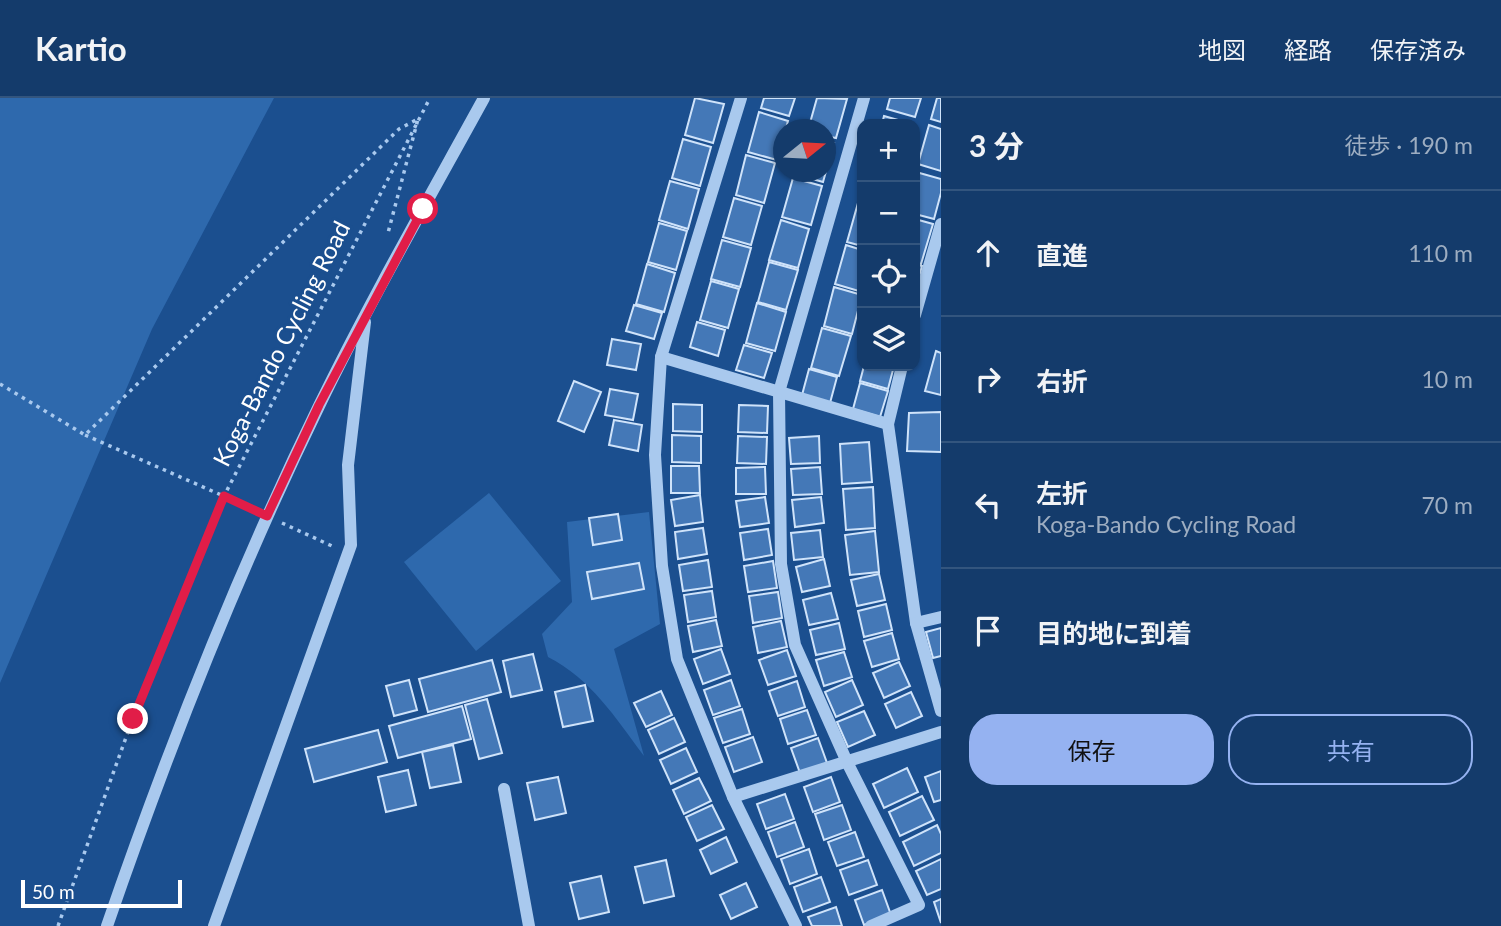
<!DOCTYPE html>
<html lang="ja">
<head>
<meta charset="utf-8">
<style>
  :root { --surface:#143b6b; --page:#214673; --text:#f1f3f6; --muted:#9dadc1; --line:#33557e; --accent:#95b2f1 }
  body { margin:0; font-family:Lato,"Noto Sans JP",sans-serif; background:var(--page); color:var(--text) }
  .controls { position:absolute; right:21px; top:21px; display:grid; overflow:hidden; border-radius:14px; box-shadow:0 2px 5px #0004 }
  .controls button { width:63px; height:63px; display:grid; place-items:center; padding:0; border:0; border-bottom:2px solid var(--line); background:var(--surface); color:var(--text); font:35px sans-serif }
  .compass { position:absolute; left:773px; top:21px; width:63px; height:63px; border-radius:50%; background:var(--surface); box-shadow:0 2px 5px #0004; rotate:72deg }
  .scale { position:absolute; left:21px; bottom:18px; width:161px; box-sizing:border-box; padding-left:7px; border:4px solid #fff; border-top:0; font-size:19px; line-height:24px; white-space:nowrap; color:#fff; -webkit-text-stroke:5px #1b4f8f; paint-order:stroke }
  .stop { position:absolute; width:21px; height:21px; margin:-16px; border:5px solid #e11d48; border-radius:50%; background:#fff }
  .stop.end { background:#e11d48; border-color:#fff; box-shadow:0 2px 7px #0008 }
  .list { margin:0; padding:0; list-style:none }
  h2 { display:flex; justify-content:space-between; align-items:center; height:91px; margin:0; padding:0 28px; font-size:30px }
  h2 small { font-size:23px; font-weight:400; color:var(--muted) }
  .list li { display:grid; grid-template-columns:46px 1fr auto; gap:21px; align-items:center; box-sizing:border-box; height:126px; padding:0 28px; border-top:2px solid var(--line) }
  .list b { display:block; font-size:26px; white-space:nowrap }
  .list p { margin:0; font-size:23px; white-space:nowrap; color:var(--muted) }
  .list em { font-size:23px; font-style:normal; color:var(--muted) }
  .actions { display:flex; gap:14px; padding:21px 28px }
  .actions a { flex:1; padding:16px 0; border:2px solid var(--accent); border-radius:28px; text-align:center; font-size:24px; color:var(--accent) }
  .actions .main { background:var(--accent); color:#111 }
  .icon { flex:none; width:38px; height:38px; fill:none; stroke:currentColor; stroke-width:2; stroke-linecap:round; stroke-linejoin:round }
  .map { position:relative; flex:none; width:941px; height:828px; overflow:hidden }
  header { display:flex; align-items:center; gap:42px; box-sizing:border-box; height:98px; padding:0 35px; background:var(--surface); border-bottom:2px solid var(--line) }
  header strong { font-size:33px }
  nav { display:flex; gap:38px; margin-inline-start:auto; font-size:24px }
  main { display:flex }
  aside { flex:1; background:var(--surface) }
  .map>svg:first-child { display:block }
  .green { fill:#2e69ad }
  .building { fill:#4478b7; stroke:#cfe3fa; stroke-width:2 }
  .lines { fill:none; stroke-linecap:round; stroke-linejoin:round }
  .path { stroke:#a9c9ee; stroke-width:3.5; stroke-dasharray:3.5 5; stroke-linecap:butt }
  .minor { stroke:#a9c9ee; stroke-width:12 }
  .route { stroke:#e11d48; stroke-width:9 }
  .labels { text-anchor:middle; stroke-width:6; stroke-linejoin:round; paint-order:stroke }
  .street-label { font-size:24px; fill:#fff; stroke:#1b4f8f }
</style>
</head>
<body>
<header>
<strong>Kartio</strong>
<nav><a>地図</a><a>経路</a><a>保存済み</a></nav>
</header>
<main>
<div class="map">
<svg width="941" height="828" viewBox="0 0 941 828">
  <rect width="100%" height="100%" fill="#1b4f8f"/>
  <g class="green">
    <polygon points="0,0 274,0 152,231 0,585"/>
    <polygon points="489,395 561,483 476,553 404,464"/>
    <path d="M649,414L660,526L614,551L644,658C615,619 591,581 548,559L542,536L572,504L567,424Z"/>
  </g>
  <g class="building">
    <polygon points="695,0 724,6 713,45 685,37"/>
    <polygon points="764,0 795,0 789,18 761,10"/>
    <polygon points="817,0 847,1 836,40 825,38 825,32 808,32"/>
    <polygon points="890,0 921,0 915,19 887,11"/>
    <polygon points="937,0 941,0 941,24 931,21"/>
    <polygon points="759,14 788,23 777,62 748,54"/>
    <polygon points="884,18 912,26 882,26"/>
    <polygon points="929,27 941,31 941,73 918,66"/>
    <polygon points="683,41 711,49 700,88 672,80"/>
    <polygon points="825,43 834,45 823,84 795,76 796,74 825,74"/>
    <polygon points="746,57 775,65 764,105 736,97"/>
    <polygon points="916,74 941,81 941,95 934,121 915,116"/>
    <polygon points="793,80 822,88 811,127 782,119"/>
    <polygon points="670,83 699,91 688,131 659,122"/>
    <polygon points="734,100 762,108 751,147 723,139"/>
    <polygon points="858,105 862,106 862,148 847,144"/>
    <polygon points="915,121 933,126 921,166 915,164"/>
    <polygon points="781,122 809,131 798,170 769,162"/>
    <polygon points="659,125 687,133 676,172 648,164"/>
    <polygon points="722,142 751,150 740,189 711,181"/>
    <polygon points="846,147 862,152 862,194 835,186"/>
    <polygon points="769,164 798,172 786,212 758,204"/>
    <polygon points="647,166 675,175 664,214 636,206"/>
    <polygon points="915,166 922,168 915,194"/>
    <polygon points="711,183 739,191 728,230 700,222"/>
    <polygon points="834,189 862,197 852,236 824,228"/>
    <polygon points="757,205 786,214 775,253 746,245"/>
    <polygon points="634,207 662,215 654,241 626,233"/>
    <polygon points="697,224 725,232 718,258 690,249"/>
    <polygon points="822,230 851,238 839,278 811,270"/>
    <polygon points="612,241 641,246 636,272 607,267"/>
    <polygon points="744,247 772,255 764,280 736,272"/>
    <polygon points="936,253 941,255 941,297 925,293"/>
    <polygon points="864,268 894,268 888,291 860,283"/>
    <polygon points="809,271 837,279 830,305 802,297"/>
    <polygon points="574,283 601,294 584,334 558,323"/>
    <polygon points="860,285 888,293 880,319 853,311"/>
    <polygon points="610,291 638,296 633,322 605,317"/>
    <polygon points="673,306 702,307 702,334 673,333"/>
    <polygon points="739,307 768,308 767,335 738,334"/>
    <polygon points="941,314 941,354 907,353 909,315"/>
    <polygon points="614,322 642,327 638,353 609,347"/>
    <polygon points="672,337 701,338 701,365 672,364"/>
    <polygon points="738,338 767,339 766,366 737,365"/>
    <polygon points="819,338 820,365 791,366 789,340"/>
    <polygon points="869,344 872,384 842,386 840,346"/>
    <polygon points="671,368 699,368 700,395 671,395"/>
    <polygon points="765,369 766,396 736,396 736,370"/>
    <polygon points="820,369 822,396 793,397 791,371"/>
    <polygon points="873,389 875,430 846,432 843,391"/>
    <polygon points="700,397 703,424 675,428 671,402"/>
    <polygon points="765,399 769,425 740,429 736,403"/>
    <polygon points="821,399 824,425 795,429 792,402"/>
    <polygon points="618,416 622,442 593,447 589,420"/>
    <polygon points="703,430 707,456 678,461 675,434"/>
    <polygon points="768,431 772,457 744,462 740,435"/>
    <polygon points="820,432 823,459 794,462 791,435"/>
    <polygon points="875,433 879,474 850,477 845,437"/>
    <polygon points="824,461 830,488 802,494 796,469"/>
    <polygon points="708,462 712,489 683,493 679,467"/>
    <polygon points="773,463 777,490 748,494 744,468"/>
    <polygon points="639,465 644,491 592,501 587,474"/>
    <polygon points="879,476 885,502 857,508 851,482"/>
    <polygon points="712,493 716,519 688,524 684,497"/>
    <polygon points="778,494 782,520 753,525 749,498"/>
    <polygon points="831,495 838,521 809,527 803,502"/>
    <polygon points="886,506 892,532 864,539 858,513"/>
    <polygon points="716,522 722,548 693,554 688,528"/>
    <polygon points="781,523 787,549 758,555 753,529"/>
    <polygon points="839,525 845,551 816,557 810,532"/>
    <polygon points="941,530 941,558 933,560 926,534"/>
    <polygon points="892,535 899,561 872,569 864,543"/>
    <polygon points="721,551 730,576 703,586 694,561"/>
    <polygon points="787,552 796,578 768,587 759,562"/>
    <polygon points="844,554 852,579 824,588 816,562"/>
    <polygon points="533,556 542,592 511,599 503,563"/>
    <polygon points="492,562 501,594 428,614 419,581"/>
    <polygon points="899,564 910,588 884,600 873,575"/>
    <polygon points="409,582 417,612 394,618 386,588"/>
    <polygon points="731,582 740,608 713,617 704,592"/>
    <polygon points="852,582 863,607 836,619 825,594"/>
    <polygon points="797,583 805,609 778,618 769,593"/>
    <polygon points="585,587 593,623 563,629 555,594"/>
    <polygon points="661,593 672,617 646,629 634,605"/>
    <polygon points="911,594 922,618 896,630 885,606"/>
    <polygon points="487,601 502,655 479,661 465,607"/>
    <polygon points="462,608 471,641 398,660 389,628"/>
    <polygon points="742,611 750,636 723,645 714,620"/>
    <polygon points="807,612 816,637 788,646 780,621"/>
    <polygon points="864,613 875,637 848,649 837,624"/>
    <polygon points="674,620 685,644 659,656 648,632"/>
    <polygon points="378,632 387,664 314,684 305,651"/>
    <polygon points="753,639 762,664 734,674 725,649"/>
    <polygon points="818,640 827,665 800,675 791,650"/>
    <polygon points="453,647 461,684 430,690 422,654"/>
    <polygon points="686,650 697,674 671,686 660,662"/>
    <polygon points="907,670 918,694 884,710 873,686"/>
    <polygon points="408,672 416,707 386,714 378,679"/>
    <polygon points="941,673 941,702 934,704 925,679"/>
    <polygon points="558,679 566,715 535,722 527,685"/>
    <polygon points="831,679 840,704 813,714 804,689"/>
    <polygon points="699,680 711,703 684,716 673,692"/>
    <polygon points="785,696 794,721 766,731 757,706"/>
    <polygon points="922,698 934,722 900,738 889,714"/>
    <polygon points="712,707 724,731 697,743 686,719"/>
    <polygon points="842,707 851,732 824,742 815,716"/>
    <polygon points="795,724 804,749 777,759 768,734"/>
    <polygon points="937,727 941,736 941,755 914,768 903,744"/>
    <polygon points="855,734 864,759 837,768 828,744"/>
    <polygon points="726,739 737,764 711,776 700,752"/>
    <polygon points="809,751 817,776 790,786 781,761"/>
    <polygon points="941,761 941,791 927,797 916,773"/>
    <polygon points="666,762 674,798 644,805 635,769"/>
    <polygon points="868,762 877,787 849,797 840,772"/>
    <polygon points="601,778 609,814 579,821 570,785"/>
    <polygon points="821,779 830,804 803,814 794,789"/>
    <polygon points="746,785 757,809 731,821 720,797"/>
    <polygon points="882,792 891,817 864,827 855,802"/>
    <polygon points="941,801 941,825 934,804"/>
    <polygon points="836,809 842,828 812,828 808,819"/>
  </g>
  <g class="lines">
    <g class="path">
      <polyline points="0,286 85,337 399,31 418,21 388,135"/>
      <polyline points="85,337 253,411"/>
      <polyline points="282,425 332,448"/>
      <polyline points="58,828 133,620 224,398 430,0"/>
    </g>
    <g class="minor">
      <polyline points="741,0 661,259 655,357 662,468 677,561 733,699 796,828"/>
      <polyline points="864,0 779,294 781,466 795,547 847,664 919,807 871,828"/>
      <polyline points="915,217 941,126"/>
      <polyline points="661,259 888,326"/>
      <polyline points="902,268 888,326 916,525 941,613"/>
      <polyline points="916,525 941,519"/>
      <polyline points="504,691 529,828"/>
      <polyline points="733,699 941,634"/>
      <path d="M107,828C168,651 237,476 319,308C370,203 428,102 484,0"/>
      <polyline points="214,828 351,447 348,367 365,224"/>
    </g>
  </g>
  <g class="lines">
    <polyline class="route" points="133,621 224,398 267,418 319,307 423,111"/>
  </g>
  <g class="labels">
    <g class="street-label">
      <text transform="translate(282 246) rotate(-63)" y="8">Koga-Bando Cycling Road</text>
    </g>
  </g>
</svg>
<div class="controls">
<button>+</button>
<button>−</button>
<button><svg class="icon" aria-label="locate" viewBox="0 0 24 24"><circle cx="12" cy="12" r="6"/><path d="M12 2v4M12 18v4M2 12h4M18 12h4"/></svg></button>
<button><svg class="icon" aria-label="layers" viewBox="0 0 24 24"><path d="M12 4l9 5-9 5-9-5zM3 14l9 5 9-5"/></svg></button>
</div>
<svg class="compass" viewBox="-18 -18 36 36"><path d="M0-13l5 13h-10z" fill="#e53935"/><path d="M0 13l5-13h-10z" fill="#9dadc1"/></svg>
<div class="scale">50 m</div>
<div class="stop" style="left:423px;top:111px"></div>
<div class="stop end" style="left:133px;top:621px"></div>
</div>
<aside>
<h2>3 分<small>徒歩 · 190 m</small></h2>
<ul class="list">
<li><svg class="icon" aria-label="ahead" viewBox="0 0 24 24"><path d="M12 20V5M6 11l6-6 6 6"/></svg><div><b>直進</b></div><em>110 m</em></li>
<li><svg class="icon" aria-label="right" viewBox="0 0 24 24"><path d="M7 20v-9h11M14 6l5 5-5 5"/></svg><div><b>右折</b></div><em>10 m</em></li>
<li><svg class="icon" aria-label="left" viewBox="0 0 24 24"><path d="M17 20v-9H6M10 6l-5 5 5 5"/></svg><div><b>左折</b><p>Koga-Bando Cycling Road</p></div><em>70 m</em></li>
<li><svg class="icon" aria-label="arrive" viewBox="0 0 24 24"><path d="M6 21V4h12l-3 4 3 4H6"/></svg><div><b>目的地に到着</b></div></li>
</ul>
<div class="actions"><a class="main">保存</a><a>共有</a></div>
</aside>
</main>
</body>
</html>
